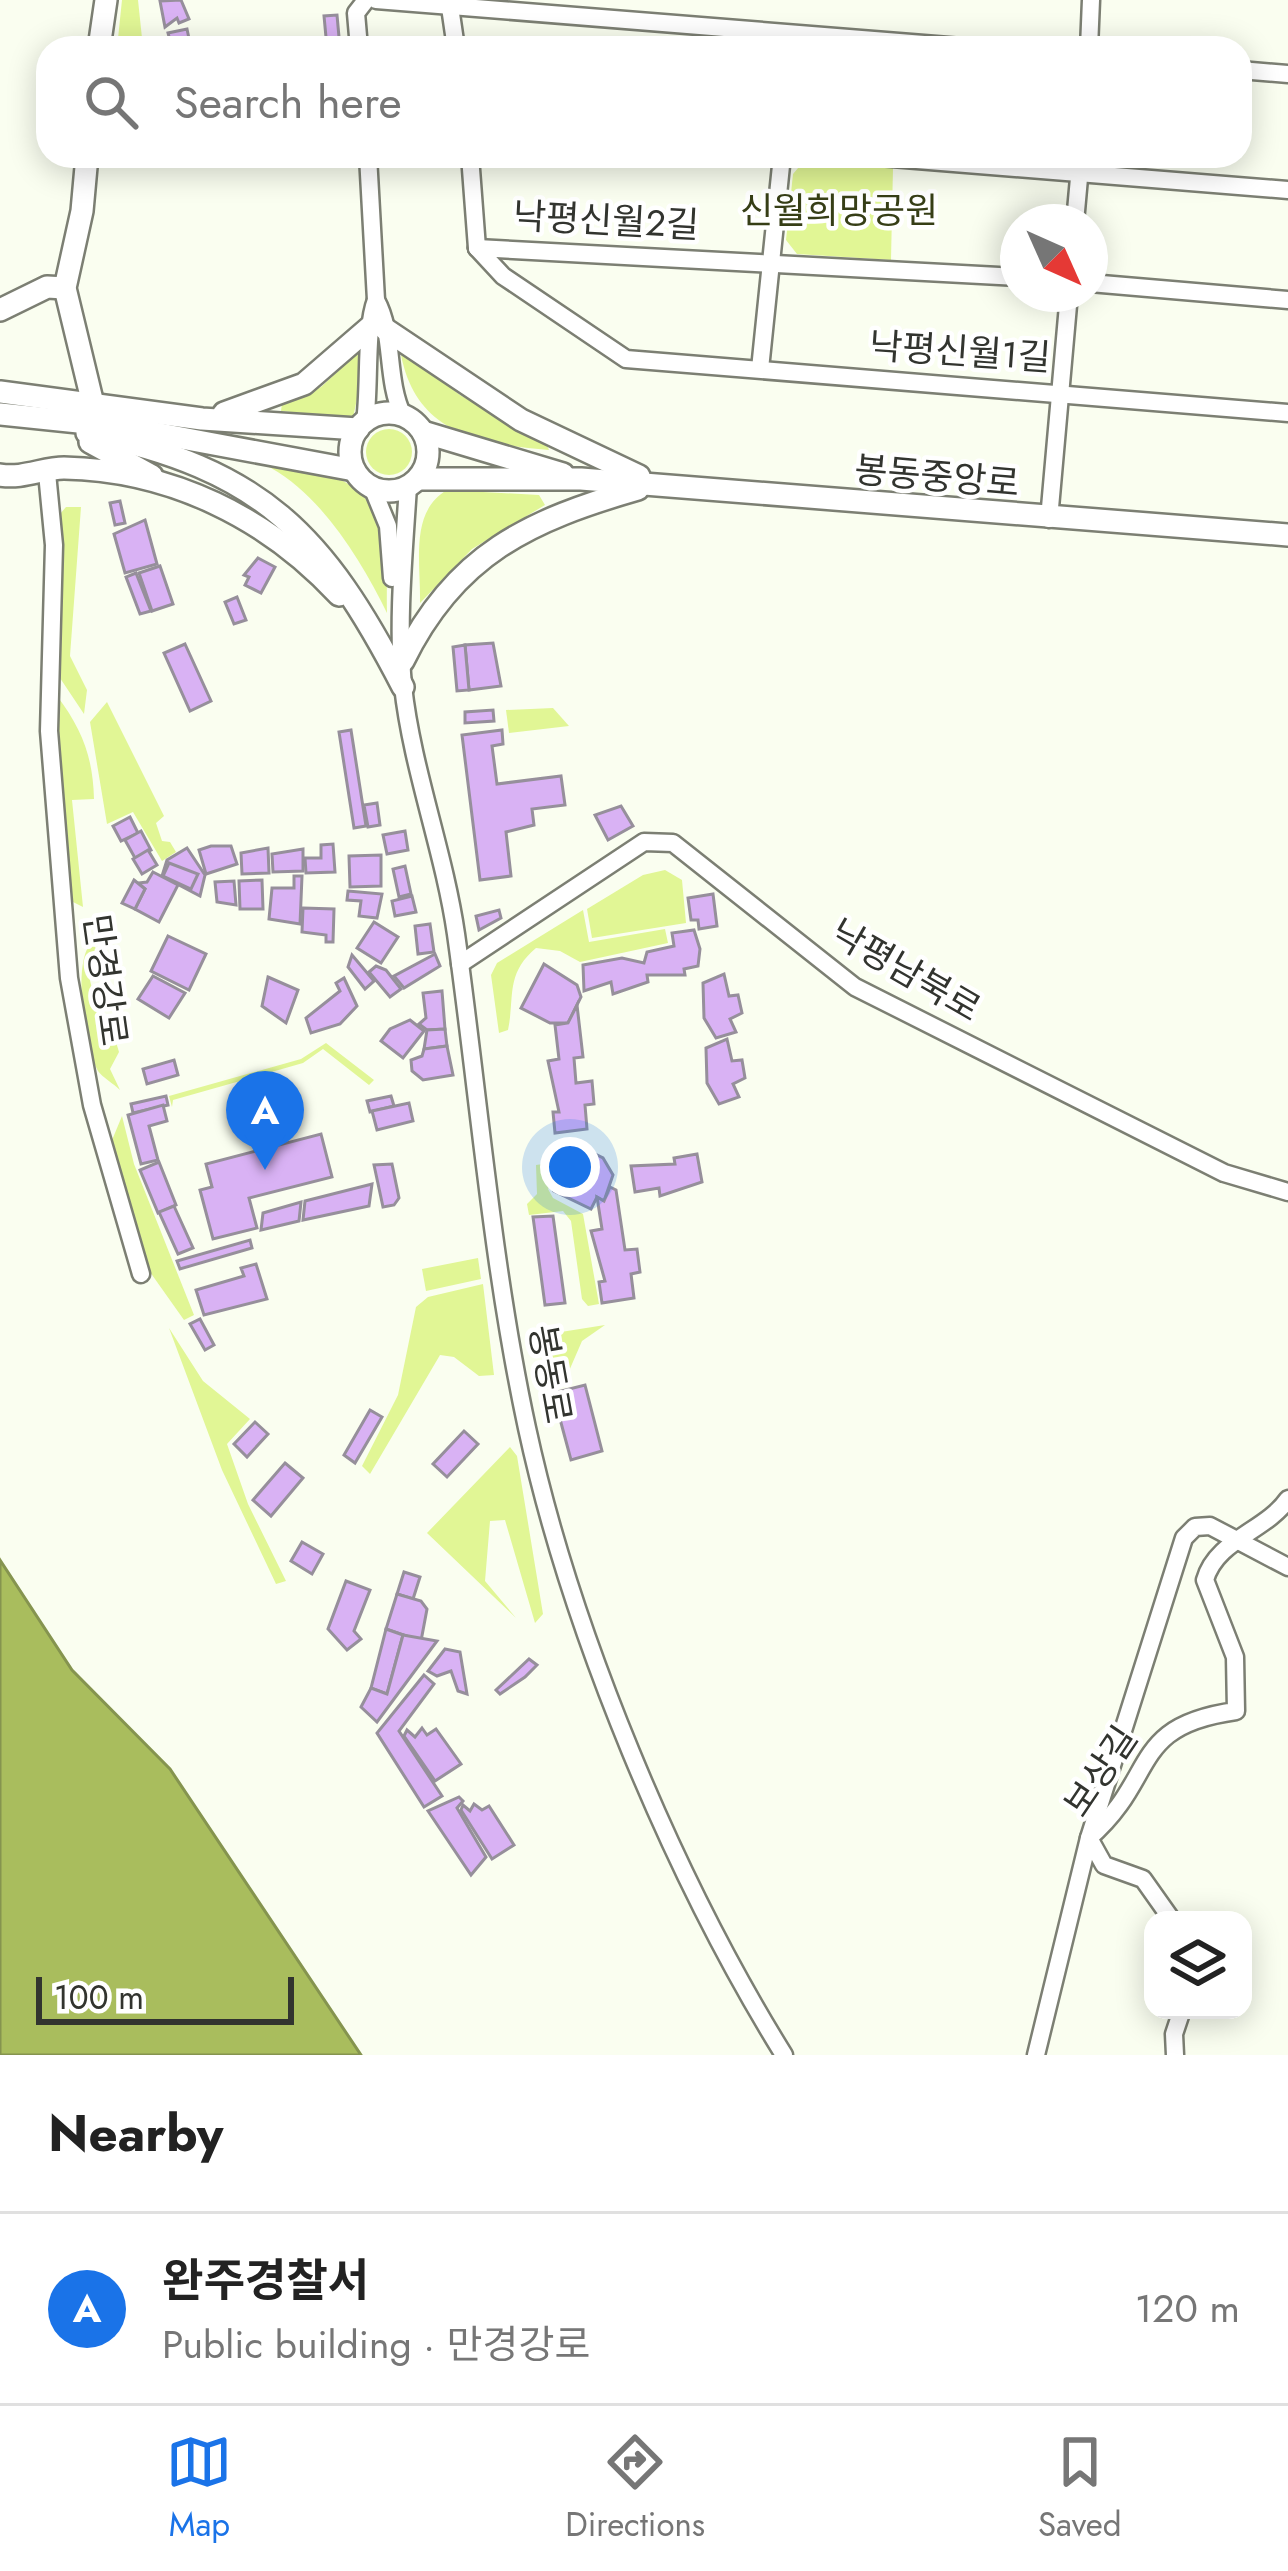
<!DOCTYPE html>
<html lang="en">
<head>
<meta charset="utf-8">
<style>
  :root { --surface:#fff; --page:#f2f2f2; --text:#222; --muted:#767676; --line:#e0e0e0; --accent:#1a73e8 }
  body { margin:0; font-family:Jost,"Noto Sans KR",sans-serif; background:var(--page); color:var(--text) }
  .controls { position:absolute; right:36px; bottom:36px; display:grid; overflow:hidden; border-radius:24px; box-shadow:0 6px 30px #0003 }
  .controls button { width:108px; height:108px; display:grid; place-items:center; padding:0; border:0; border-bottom:3px solid var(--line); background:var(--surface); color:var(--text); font:60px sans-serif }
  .compass { position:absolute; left:1000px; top:204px; width:108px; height:108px; border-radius:50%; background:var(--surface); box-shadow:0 6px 30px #0003; rotate:135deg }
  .scale { position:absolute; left:36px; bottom:30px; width:258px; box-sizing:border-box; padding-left:12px; border:6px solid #32342f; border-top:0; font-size:33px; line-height:42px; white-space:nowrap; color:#32342f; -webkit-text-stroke:9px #fff; paint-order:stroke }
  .you { position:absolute; left:570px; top:1167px; width:42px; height:42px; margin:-30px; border:9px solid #fff; border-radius:50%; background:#1a73e8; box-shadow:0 0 0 18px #1a73e833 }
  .badge { display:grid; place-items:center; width:78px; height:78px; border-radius:50%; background:var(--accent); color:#fff; font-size:39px; font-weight:700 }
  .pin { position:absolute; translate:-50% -99px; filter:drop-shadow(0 3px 6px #0008) }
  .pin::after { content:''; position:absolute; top:63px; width:42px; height:36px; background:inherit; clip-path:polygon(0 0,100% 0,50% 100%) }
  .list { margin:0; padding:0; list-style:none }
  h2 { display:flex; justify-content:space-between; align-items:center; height:156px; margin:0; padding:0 48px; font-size:51px }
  h2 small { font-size:39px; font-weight:400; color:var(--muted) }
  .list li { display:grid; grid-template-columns:78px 1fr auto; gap:36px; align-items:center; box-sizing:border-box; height:192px; padding:0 48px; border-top:3px solid var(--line) }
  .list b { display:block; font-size:45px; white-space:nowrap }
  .list p { margin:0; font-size:39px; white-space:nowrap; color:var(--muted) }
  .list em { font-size:39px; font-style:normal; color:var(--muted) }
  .icon { flex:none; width:66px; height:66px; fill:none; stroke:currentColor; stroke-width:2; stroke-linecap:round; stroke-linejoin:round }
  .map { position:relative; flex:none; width:1288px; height:2055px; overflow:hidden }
  .search { position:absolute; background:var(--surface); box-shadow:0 6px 30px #0003; left:36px; right:36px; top:36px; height:132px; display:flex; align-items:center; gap:30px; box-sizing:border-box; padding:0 42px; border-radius:36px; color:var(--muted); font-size:45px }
  .sheet { height:348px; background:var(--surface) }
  nav { display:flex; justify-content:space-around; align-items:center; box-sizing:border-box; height:168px; border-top:3px solid var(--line); background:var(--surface); font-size:33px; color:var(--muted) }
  nav a { display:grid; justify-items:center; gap:6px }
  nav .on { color:var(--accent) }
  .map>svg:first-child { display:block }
  .green { fill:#e1f695 }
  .water { fill:#a9bd5d; stroke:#85944f; stroke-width:3 }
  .building { fill:#d9b2f4; stroke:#968f9b; stroke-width:3 }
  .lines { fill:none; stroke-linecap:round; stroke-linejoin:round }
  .minor-casing { stroke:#7c7f73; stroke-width:21 }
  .tertiary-casing { stroke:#7c7f73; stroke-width:26 }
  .minor { stroke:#fff; stroke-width:16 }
  .tertiary { stroke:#fff; stroke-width:21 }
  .labels { text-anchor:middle; stroke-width:9; stroke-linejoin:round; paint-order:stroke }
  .park-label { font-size:36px; fill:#363e16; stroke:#fff }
  .street-label { font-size:36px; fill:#32342f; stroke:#fff }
</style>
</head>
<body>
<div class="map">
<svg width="1288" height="2055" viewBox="0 0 1288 2055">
  <rect width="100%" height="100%" fill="#fafef0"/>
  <g class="green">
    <polygon points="122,0 138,0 142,38 164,38 167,48 117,48"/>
    <polygon points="804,161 893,168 891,260 797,254 786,240 793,174"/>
    <polygon points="363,348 366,355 353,418 281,411 282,403 321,387"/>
    <path d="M400,349L460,395L546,443L549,450C476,444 413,432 400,349Z"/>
    <circle cx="389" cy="452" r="23"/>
    <path d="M217,450C269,458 354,463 378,518C390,545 386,584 387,613C362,562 323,497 271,468C255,460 234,456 217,450Z"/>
    <path d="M447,490L539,495L545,505L472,549L420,603C421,564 409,512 447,490Z"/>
    <polygon points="66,507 81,507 70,656 87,690 84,714 56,672 60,514"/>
    <path d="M57,696C82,729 93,757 94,799L72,800L83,907L71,901L69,891L57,785Z"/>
    <polygon points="107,702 164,816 156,823 162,841 170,842 176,852 162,861 133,812 107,824 90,722"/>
    <polygon points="553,708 569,726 509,733 506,710"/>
    <polygon points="665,870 682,880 686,923 592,938 587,909 643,875"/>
    <path d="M583,910L589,942L665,929L668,943L580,962L560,951L536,948C505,974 515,997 508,1030L499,1033L491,975L497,963Z"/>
    <path d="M92,942L105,964L88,970C94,1009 110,1018 119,1052L110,1069L120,1090C114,1084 102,1077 98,1071C84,1046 72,960 92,942Z"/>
    <polygon points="326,1043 374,1080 369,1085 323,1049 303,1063 173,1100 172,1107 169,1096 301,1059"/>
    <polygon points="122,1116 134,1164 194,1315 184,1320 150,1272 110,1145"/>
    <polygon points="543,1164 558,1176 548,1189 553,1198 583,1214 599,1304 588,1306 582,1299 571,1221 563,1211 529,1215 527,1204 537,1194 536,1165"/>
    <polygon points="478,1258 481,1279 426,1291 422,1269"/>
    <polygon points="483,1284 494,1375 479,1376 454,1357 440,1355 370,1474 362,1466 398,1395 416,1307 428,1297"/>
    <polygon points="605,1325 582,1341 569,1371 553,1380 545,1400 542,1335"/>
    <polygon points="169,1328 203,1381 250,1419 227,1444 248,1504 286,1581 276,1584 222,1470"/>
    <polygon points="510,1447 517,1456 543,1614 535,1623 505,1520 490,1521 485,1581 516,1618 427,1533"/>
  </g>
  <polygon class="water" points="0,1560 72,1670 170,1769 361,2055 0,2055"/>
  <g class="building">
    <polygon points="181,0 189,19 179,23 177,18 165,27 160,1"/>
    <polygon points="337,15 340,48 327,48 324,16"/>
    <polygon points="187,29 191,48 172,48 168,33"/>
    <polygon points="120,501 125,523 115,525 110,503"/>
    <polygon points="145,520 157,564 125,573 114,534"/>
    <polygon points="258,558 275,567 261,593 245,585 249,577 244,575"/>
    <polygon points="160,566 173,604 152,611 139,573"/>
    <polygon points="136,573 151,611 140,614 126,577"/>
    <polygon points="237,597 246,620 234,624 225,602"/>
    <polygon points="493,643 501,686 469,690 465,645"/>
    <polygon points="185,644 211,701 190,711 164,653"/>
    <polygon points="465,645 469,690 457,691 453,647"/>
    <polygon points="493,710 494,721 465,723 465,712"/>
    <polygon points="351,730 366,826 354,828 339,732"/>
    <polygon points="502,730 503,744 492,746 497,784 561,776 565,805 532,809 534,825 506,832 511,876 480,880 462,735"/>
    <polygon points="377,803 380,825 368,827 364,805"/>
    <polygon points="621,806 633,826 608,840 595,815"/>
    <polygon points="130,817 138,833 121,841 113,826"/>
    <polygon points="141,831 151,850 135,858 125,840"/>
    <polygon points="405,831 408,850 387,854 383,835"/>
    <polygon points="333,844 335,872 306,873 305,858 321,858 321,845"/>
    <polygon points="211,846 231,846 237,864 206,874 199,850"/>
    <polygon points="187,848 205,875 200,896 162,876 167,860"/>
    <polygon points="268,848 269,873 242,874 241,853"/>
    <polygon points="303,849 303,871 273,872 272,854"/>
    <polygon points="148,850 157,865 142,874 133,859"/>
    <polygon points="381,855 381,886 350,887 349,856"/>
    <polygon points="169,863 198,874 191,889 163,876"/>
    <polygon points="405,866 411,894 399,897 393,869"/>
    <polygon points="153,872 178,885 159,922 135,909 145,889 138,883 147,882"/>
    <polygon points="294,876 302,876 300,924 269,919 272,888 294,888"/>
    <polygon points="134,880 145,889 135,909 122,903"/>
    <polygon points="262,880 263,909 240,909 239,881"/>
    <polygon points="234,881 236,905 217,902 215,882"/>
    <polygon points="348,891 382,894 377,918 359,916 361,901 347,900"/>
    <polygon points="713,894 717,926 699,929 698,920 691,920 688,898"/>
    <polygon points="412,896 416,912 395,916 392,901"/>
    <polygon points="303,908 334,909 333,942 326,942 326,935 302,932"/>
    <polygon points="499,910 501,918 479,930 476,916"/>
    <polygon points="374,922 398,937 381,963 357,948"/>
    <polygon points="430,924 434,952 418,954 415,926"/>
    <polygon points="694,930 700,949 698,966 684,969 685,975 647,975 648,982 613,994 611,982 584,991 583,965 622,958 644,963 647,952 674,946 672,933"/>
    <polygon points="168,936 206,954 189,990 151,971"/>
    <polygon points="435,954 440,966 404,988 394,976"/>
    <polygon points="352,955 374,981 365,989 348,967"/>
    <polygon points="544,964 577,985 581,997 568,1023 550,1023 521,1008"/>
    <polygon points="376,966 386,970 401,989 390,997 369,972"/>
    <polygon points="724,974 729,996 738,995 742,1013 730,1019 736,1032 716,1038 704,1018 703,983"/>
    <polygon points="153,976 185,993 169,1018 138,999"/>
    <polygon points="268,977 298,990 286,1023 262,1006"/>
    <polygon points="344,978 357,1006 340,1024 311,1033 306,1018 340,991 336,983"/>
    <polygon points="442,991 445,1029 427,1030 419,1024 426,1018 423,993"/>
    <polygon points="577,1005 583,1057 574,1058 576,1083 592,1081 594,1104 585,1105 587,1129 555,1133 553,1112 559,1112 548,1061 559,1059 555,1025 568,1023"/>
    <polygon points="410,1020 424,1031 403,1058 381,1041 390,1029"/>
    <polygon points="445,1029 447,1046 424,1049 427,1030"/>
    <polygon points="727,1039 732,1061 742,1060 745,1078 733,1084 739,1097 719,1104 707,1083 706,1048"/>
    <polygon points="447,1046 453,1075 423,1080 412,1071 411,1060 422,1056 424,1049"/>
    <polygon points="174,1060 178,1075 147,1084 143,1069"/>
    <polygon points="166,1096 168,1105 133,1113 131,1104"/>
    <polygon points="391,1096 394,1106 370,1112 367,1101"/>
    <polygon points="409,1103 413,1121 377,1130 372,1111"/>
    <polygon points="163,1105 167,1121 149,1126 158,1160 141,1164 128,1115"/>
    <polygon points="321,1134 332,1177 249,1198 257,1228 213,1239 200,1190 212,1187 206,1164"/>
    <polygon points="581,1147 603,1158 613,1175 604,1201 597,1197 591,1209 554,1191"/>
    <polygon points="697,1154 702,1182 660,1196 659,1188 635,1192 631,1166 675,1164 674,1158"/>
    <polygon points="159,1162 176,1205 158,1213 140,1170"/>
    <polygon points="392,1164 399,1198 394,1205 383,1207 374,1165"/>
    <polygon points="372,1184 369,1206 303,1220 305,1201"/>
    <polygon points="610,1187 616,1190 625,1250 637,1249 640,1272 631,1274 634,1298 602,1303 599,1282 605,1281 591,1231 602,1229 597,1197 604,1201"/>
    <polygon points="301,1202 299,1221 261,1230 263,1213"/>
    <polygon points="174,1206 193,1248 178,1254 159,1212"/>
    <polygon points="553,1216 565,1303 545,1305 533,1217"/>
    <polygon points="250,1240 252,1248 180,1269 177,1261"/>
    <polygon points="256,1264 267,1299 204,1315 196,1290 244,1276 241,1268"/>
    <polygon points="200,1319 214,1345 205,1350 190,1324"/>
    <polygon points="585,1385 602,1451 571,1460 553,1393"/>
    <polygon points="370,1410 382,1417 355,1463 344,1455"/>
    <polygon points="255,1422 268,1434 247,1457 234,1444"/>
    <polygon points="464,1431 478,1444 447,1477 433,1464"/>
    <polygon points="285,1463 303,1478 271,1516 253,1500"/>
    <polygon points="302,1542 323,1554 312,1574 291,1561"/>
    <polygon points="404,1572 420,1577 413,1599 397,1594"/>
    <polygon points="346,1581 370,1590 354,1631 361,1639 347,1650 328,1629"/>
    <polygon points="397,1594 421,1601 427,1609 421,1641 386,1629"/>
    <polygon points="386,1629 403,1635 387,1694 371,1688"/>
    <polygon points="403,1635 437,1641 377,1722 361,1707 371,1688 387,1694"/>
    <polygon points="445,1649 460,1652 467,1694 458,1691 451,1671 437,1676 428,1671"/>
    <polygon points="529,1659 537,1665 525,1677 500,1694 496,1690"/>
    <polygon points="424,1675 434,1684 399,1731 442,1796 424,1807 377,1733"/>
    <polygon points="422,1728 427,1735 436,1729 461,1764 435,1781 404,1736 407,1730 415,1737"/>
    <polygon points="459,1797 463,1801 457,1808 486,1857 471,1875 428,1811"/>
    <polygon points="474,1804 482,1810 489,1806 514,1845 492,1859 461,1810 463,1805 470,1811"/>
  </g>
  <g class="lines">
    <defs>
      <g id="minor">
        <polyline points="376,0 974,48"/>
        <polyline points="450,7 456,48"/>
        <polyline points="359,48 356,13 366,0"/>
        <polyline points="1089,48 1091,0"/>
        <polyline points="1240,70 1288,74"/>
        <path d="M368,156L376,300C395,335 385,378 403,416"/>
        <polyline points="470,156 477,248"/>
        <polyline points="867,156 1288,190"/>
        <polyline points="1075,222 1081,156"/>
        <polyline points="477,248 503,276 626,359 1288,413"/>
        <polyline points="477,248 1018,277"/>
        <polyline points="1090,283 1288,300"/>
        <polyline points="760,369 782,156"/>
        <path d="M365,422C370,387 365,328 376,300"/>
        <polyline points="47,473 54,545 49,731 69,978 92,1105 141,1274"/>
        <path d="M408,486C404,551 397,621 403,686C412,769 444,851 456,934C479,1098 492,1266 527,1428C571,1632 674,1878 784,2055"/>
        <polyline points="372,487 388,526 392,578"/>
        <polyline points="1049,519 1069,294"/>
        <polyline points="460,964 644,842 673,843 855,987 1224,1173 1288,1192"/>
        <path d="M1172,1920L1143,1879L1104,1865L1089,1838C1159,1777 1128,1726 1236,1711L1235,1657L1205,1580C1216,1540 1266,1531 1288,1499"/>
        <polyline points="1036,2055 1089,1838 1184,1538 1195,1527 1210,1526 1288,1567"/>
        <polyline points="1175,2055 1174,2034 1182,2010"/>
      </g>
      <g id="tertiary">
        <polyline points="99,48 106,0"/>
        <polyline points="87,156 82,211 65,288 93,404"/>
        <polyline points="0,310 47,287 65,288"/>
        <polyline points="385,329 521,420 639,476"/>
        <polyline points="0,392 202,419 358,429"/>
        <polyline points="224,413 304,384 370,327"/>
        <circle cx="389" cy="452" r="39"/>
        <polyline points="0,414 117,426 354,470"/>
        <polyline points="423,432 563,474"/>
        <path d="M87,433C262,469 324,534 403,687"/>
        <polyline points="90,442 152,476"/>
        <path d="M0,475C23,479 43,468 64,468C171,470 268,518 339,595"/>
        <polyline points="418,479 581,479 1288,535"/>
        <path d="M403,661C455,554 530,520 638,489"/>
      </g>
    </defs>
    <use href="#minor" class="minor-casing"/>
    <use href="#tertiary" class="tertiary-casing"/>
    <use href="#minor" class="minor"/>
    <use href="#tertiary" class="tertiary"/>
  </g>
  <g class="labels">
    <g class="park-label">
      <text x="839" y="223">신월희망공원</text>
    </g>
    <g class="street-label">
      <text transform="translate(606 220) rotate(3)" y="13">낙평신월2길</text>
      <text transform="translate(960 351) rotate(4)" y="13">낙평신월1길</text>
      <text transform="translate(937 476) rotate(5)" y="13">봉동중앙로</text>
      <text transform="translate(906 970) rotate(30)" y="13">낙평남북로</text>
      <text transform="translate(106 980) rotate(82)" y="13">만경강로</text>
      <text transform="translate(551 1374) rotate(80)" y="13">봉동로</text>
      <text transform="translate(1100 1771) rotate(-56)" y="13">보상길</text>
    </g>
  </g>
</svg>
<div class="controls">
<button><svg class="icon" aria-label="layers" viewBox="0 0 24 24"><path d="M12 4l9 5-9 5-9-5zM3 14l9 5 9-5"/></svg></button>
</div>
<svg class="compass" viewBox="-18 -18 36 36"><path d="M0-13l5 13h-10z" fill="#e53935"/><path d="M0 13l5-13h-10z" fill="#767676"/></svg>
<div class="scale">100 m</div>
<div class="you"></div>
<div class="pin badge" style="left:265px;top:1170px">A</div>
<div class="search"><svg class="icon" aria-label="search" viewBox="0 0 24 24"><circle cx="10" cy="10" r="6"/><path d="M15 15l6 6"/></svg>Search here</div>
</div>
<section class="sheet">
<h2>Nearby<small></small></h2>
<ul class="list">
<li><span class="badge">A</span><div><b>완주경찰서</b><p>Public building · 만경강로</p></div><em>120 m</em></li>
</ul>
</section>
<nav>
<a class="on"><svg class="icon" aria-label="map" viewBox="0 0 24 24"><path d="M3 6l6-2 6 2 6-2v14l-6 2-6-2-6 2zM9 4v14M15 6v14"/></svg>Map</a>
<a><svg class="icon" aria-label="directions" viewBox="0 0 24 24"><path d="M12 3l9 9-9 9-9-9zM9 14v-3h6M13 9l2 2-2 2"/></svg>Directions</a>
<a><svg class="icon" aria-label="saved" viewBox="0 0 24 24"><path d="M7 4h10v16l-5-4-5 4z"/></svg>Saved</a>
</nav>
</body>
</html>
